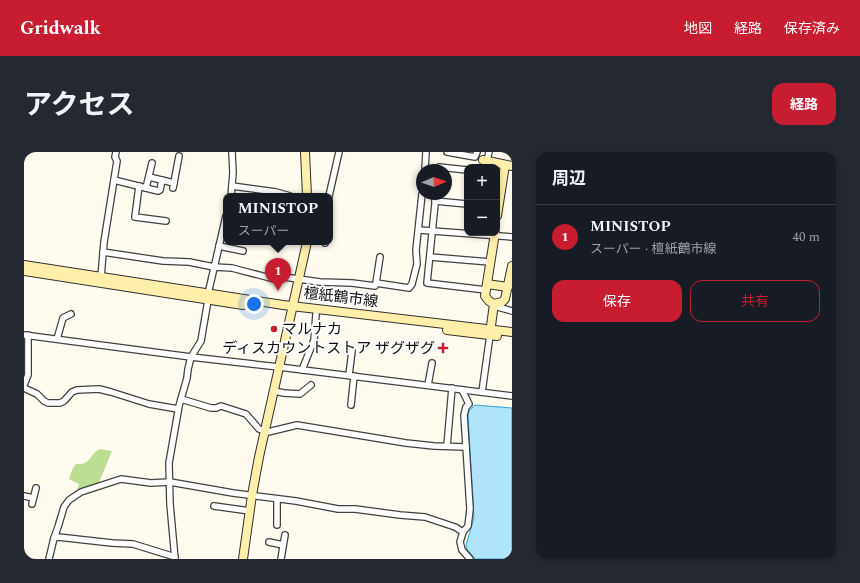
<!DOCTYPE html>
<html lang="ja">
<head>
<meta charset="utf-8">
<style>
  :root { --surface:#171b24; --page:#242831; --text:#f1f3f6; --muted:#9ea1a6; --line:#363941; --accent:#c81c31 }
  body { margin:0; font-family:Spectral,"Noto Sans JP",serif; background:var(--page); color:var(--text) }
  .controls { position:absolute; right:12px; top:12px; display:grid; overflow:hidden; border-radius:8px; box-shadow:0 2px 6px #0003 }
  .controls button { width:36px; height:36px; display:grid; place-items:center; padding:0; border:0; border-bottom:1px solid var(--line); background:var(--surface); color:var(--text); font:20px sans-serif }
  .compass { position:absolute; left:392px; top:12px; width:36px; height:36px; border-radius:50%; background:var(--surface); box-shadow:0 2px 6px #0003; rotate:88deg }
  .you { position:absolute; left:230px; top:152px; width:14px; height:14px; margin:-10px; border:3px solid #fff; border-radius:50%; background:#1a73e8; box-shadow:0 0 0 6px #1a73e833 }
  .badge { display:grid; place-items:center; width:26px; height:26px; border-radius:50%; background:var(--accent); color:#fff; font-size:13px; font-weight:700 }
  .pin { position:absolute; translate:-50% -33px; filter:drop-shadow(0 1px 2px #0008) }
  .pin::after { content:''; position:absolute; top:21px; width:14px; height:12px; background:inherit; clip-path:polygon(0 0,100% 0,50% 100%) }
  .popup { position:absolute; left:199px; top:41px; width:110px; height:52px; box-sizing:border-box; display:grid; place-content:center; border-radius:8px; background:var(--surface); filter:drop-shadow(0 1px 3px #0005); font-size:13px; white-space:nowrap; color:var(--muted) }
  .popup b { font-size:15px; color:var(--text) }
  .popup::after { content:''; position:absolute; left:50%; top:100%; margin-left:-8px; border:8px solid transparent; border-top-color:var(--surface) }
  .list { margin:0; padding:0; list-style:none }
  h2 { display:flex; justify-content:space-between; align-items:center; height:52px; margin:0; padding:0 16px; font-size:17px }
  h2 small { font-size:13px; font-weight:400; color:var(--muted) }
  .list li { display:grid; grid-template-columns:26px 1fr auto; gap:12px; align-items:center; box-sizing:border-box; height:64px; padding:0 16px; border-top:1px solid var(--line) }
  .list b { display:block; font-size:15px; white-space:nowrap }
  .list p { margin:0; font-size:13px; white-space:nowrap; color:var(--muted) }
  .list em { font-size:13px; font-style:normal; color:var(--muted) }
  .actions { display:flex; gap:8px; padding:12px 16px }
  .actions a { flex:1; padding:9px 0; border:1px solid var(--accent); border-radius:12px; text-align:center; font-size:14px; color:var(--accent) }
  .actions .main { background:var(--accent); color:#fff }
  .map { position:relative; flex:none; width:488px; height:407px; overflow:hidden; border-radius:12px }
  header { display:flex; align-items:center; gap:24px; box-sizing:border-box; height:56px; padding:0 20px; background:var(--accent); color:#fff }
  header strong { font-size:19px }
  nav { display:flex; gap:22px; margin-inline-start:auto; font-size:14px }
  .intro { display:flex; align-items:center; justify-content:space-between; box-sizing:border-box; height:96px; padding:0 24px }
  h1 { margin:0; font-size:28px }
  .button { padding:10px 18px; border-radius:12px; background:var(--accent); color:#fff; font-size:14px; font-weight:700 }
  main { display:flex; gap:24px; padding:0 24px }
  aside { flex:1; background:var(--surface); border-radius:12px; box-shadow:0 2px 6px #0003 }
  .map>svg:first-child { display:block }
  .forest { fill:#bbde93 }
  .water { fill:#afe4fa; stroke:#31a1d7 }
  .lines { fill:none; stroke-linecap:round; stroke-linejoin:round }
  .street-casing { stroke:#414141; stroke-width:8 }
  .secondary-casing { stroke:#303030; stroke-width:10 }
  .street { stroke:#fff; stroke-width:5.5 }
  .secondary { stroke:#ffefaa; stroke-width:8 }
  .poi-dot { fill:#c81c31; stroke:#fff; stroke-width:1.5 }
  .labels { text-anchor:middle; stroke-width:4; stroke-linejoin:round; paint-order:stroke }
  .street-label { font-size:15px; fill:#0e0e0e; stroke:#fff }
  .poi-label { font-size:15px; fill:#0e0e0e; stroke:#fff; text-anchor:start }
</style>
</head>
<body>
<header>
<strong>Gridwalk</strong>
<nav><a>地図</a><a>経路</a><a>保存済み</a></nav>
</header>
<div class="intro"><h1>アクセス</h1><a class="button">経路</a></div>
<main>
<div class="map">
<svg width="488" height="407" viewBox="0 0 488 407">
  <rect width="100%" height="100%" fill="#fffbef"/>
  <path class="forest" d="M76,297L88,299L74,333L55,340L53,339L55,332L45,327L48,318L52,312C68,313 64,303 76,297Z"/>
  <polygon class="water" points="451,253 488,256 488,407 451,407 443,397 442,393 450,366 444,264 445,259"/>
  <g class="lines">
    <defs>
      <g id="street">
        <polyline points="423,0 451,5 453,0"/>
        <polyline points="463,9 465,0"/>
        <polyline points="401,18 402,0"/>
        <polyline points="414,18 415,15 443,18"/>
        <polyline points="125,25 150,31"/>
        <polyline points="90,28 134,39"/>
        <polyline points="115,34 111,65 142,69"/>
        <polyline points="208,34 252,40 266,44"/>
        <polyline points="122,36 128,11"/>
        <polyline points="149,36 155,4"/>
        <polyline points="136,38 138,28"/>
        <polyline points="412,42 403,131 462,138"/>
        <polyline points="207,44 209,21 208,0"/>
        <polyline points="305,44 315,0"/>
        <polyline points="411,49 443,52"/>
        <polyline points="395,78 488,85"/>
        <polyline points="301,91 301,90"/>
        <polyline points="195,94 219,99"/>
        <polyline points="79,100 139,109 165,110 190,115 208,116 254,128 260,125 296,130 328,131 351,134 352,131 385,136 388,132 393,112 392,98 398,42"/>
        <polyline points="406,105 466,110"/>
        <polyline points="77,125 80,90 93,9 91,5 92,0"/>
        <polyline points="352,131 356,105"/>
        <polyline points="184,142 202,64"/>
        <polyline points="470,154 488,159"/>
        <polyline points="0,183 167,205 255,215 488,244"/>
        <polyline points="33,187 39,166 47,162"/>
        <polyline points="278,218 290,188 292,162"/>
        <polyline points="325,223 328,199"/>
        <polyline points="0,233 4,223 4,183"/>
        <polyline points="404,233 408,211"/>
        <polyline points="0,236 13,242 20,249 24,251 36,251 40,249 48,240 53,238 75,237 87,240 125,252 154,257"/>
        <polyline points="438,238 445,252 442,255 440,263 446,357 444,374 439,380 436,390 438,398 446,407"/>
        <polyline points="250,239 260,241 276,242 287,233"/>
        <polyline points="458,240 466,183"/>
        <polyline points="157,247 187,256 192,256 197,254 222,262 235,277 244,280 273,273 382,291 410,294 442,295"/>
        <polyline points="327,253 330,224"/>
        <polyline points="423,294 428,236"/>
        <polyline points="0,344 9,346"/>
        <polyline points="8,352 12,336"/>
        <polyline points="190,354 226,359"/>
        <polyline points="253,373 253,347"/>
        <polyline points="30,386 34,375 40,355 45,348 57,340 97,327 127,331 146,330 209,341 272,349 314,357 331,357 376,363 401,365 431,375 439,380"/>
        <polyline points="245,390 259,393"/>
        <polyline points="25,407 30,386 34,385 88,391 109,392 151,405"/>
        <polyline points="151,407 146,352 145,311 155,254 163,226 164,217 167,205 177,189 184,148"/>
        <polyline points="257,407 261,383"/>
      </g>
      <g id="secondary">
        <polyline points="281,0 283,44"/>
        <polyline points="459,8 488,14"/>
        <polyline points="473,64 481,13"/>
        <polyline points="0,113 259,153 488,180"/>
        <polyline points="0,119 219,153"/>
        <polyline points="463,132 484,135"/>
        <polyline points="470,152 478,150 481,147 488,114"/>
        <polyline points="423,178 473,184"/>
        <polyline points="466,181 470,152 465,149 461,144 471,81"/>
        <polyline points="219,407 228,343 235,305 283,90"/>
      </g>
    </defs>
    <use href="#street" class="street-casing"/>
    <use href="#secondary" class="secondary-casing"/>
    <use href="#street" class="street"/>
    <use href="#secondary" class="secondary"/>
  </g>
  <g class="poi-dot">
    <circle cx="250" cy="177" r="4"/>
    <path d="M417 190h4v4h4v4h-4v4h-4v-4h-4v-4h4z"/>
  </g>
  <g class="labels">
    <g class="street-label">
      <text transform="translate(317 145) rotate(7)" y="5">檀紙鶴市線</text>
    </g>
    <g class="poi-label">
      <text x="258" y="182">マルナカ</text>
      <text x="411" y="201" text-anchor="end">ディスカウントストア ザグザグ</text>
    </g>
  </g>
</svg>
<div class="controls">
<button>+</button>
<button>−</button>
</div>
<svg class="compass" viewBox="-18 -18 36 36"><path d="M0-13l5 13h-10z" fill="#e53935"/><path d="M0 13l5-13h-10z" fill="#9ea1a6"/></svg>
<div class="you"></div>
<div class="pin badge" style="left:254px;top:139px">1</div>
<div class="popup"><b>MINISTOP</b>スーパー</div>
</div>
<aside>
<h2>周辺<small></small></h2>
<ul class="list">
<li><span class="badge">1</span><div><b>MINISTOP</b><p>スーパー · 檀紙鶴市線</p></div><em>40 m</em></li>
</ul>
<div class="actions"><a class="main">保存</a><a>共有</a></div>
</aside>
</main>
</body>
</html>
